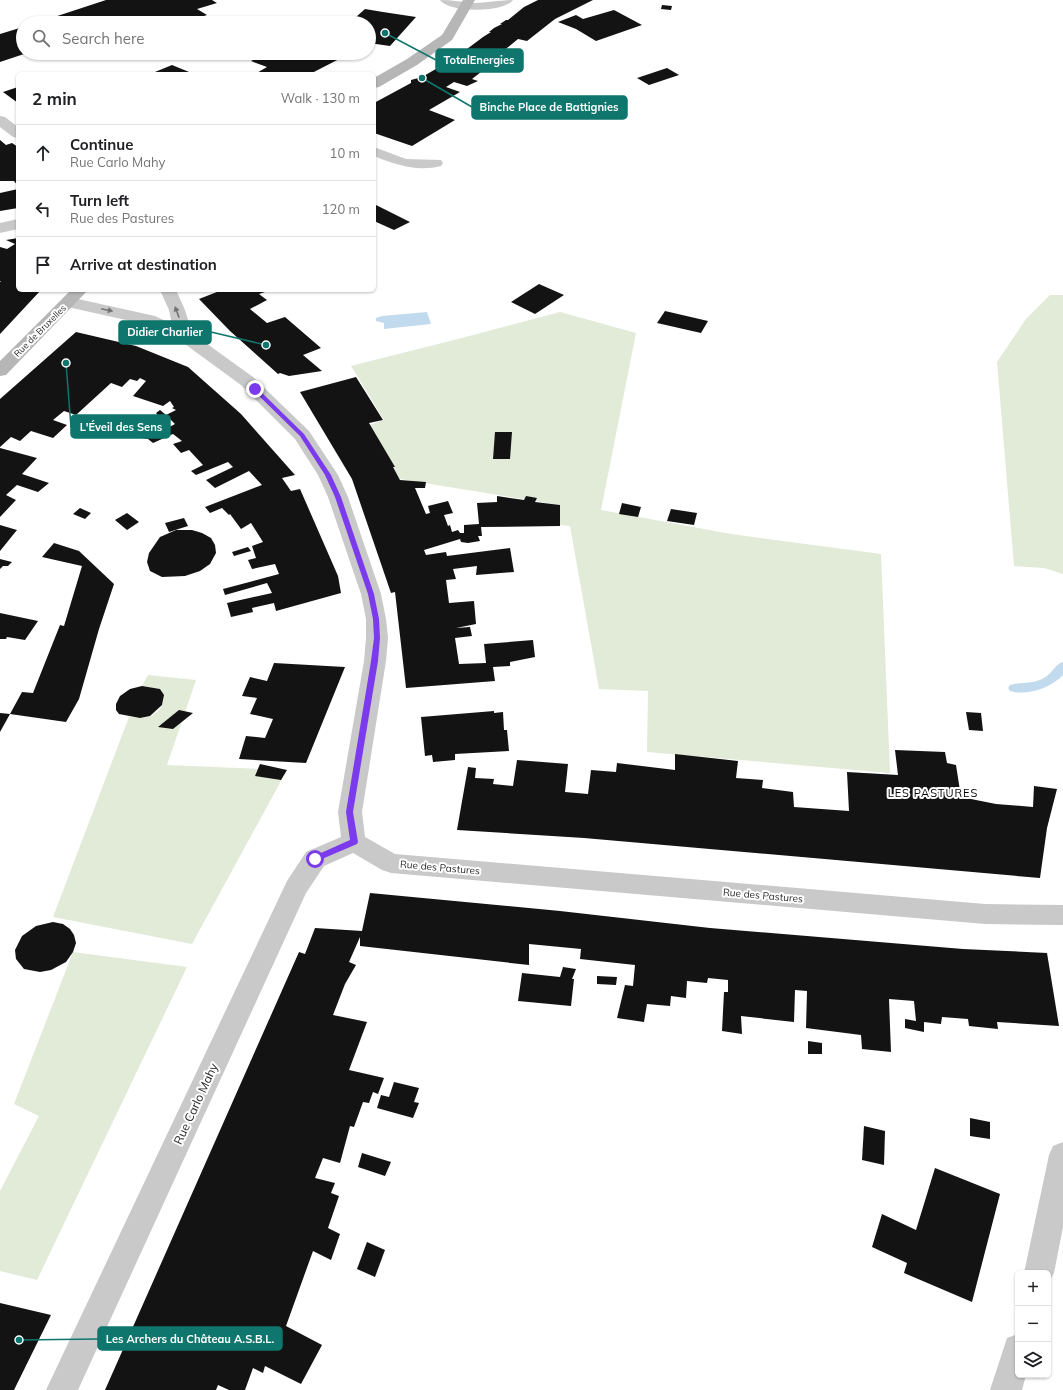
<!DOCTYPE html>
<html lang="en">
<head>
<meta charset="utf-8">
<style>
  :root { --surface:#fff; --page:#f6f6f6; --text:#202124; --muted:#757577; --line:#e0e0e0 }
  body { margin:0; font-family:Mulish,sans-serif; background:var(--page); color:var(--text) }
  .controls { position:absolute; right:12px; bottom:12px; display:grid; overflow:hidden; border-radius:6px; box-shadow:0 1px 3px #0004 }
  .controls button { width:36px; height:36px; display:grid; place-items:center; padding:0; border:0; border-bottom:1px solid var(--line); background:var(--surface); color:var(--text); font:20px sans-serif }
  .stop { position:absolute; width:12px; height:12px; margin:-9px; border:3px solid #7c3aed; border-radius:50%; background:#fff }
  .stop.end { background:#7c3aed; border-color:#fff; box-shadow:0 1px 4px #0008 }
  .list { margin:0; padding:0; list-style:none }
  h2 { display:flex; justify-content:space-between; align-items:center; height:52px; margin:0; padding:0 16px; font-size:17px }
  h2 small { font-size:13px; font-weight:400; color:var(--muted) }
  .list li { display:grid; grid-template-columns:26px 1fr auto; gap:12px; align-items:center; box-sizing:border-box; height:56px; padding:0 16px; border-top:1px solid var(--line) }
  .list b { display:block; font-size:15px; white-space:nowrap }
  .list p { margin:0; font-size:13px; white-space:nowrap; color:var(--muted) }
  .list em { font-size:13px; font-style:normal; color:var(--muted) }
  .icon { flex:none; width:22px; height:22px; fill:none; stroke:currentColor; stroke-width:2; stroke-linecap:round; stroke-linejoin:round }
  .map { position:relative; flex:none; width:1063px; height:1390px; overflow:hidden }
  .search { position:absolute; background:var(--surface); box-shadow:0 1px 3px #0004; left:16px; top:16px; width:360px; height:44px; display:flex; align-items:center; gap:10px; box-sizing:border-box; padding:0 14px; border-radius:22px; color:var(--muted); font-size:15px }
  .panel { position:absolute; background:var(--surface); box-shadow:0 1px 3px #0004; left:16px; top:72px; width:360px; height:220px; border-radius:6px }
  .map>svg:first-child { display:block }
  .green { fill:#e1ebd8 }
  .water { fill:#c2daed }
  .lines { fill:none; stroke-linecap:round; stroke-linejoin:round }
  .stream { fill:#c2daed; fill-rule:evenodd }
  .building { fill:#131313 }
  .service { fill:#c9c9c9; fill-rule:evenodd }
  .minor { fill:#c9c9c9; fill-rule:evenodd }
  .secondary { fill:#b6b6b6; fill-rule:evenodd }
  .oneway { fill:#737373 }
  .route { fill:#7c3aed }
  .labels { text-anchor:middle; stroke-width:4; stroke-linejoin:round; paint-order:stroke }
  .far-street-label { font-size:9px; fill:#2c2c2c; stroke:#fff }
  .street-label { font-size:10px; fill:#2c2c2c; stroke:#fff }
  .neighbourhood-label { font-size:11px; letter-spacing:1px; fill:#000; stroke:#fff }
  .near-street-label { font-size:12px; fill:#2c2c2c; stroke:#fff }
  .leader { fill:none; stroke:#0f766e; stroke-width:1.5 }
  .callout-dot { fill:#0f766e; stroke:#fff; stroke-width:1.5 }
  .callout { fill:#0f766e; stroke:#0f766e; stroke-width:1.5 }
  .callout-label { font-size:11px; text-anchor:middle; font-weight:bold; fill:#fff }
</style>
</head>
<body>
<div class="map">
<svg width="1063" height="1390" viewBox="0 0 1063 1390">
  <rect width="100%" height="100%" fill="#fff"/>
  <g class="green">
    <polygon points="1050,295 1063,295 1063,574 1044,568 1014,566 997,362 1026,319"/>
    <polygon points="560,312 636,333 601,510 731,534 881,554 890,773 647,752 648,691 599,689 570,526 560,525 559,505 400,479 369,425 384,420 351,366 454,340"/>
    <path d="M148,675L196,680L167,765L287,770L192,944L53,917L129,717C135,717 142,718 148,717C161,713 168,700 160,689L142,686Z"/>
    <polygon points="73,952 187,967 37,1280 0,1271 0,1191 39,1116 14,1104"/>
  </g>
  <polygon class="water" points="427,312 431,324 384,329 384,323 376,321 376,318 382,316"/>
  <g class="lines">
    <path class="stream" d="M1063,662V675C1051,688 1027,696 1010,691L1008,688L1010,685C1021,682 1034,684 1044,678C1052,674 1055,664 1063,662Z"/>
  </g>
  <g class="building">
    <polygon points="106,0 212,0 217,3 197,9 207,15 184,23 36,23"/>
    <polygon points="538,0 593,0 555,19 527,41 518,39 491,61 495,61 472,79 478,81 467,86 454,82 446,87 460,92 429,110 455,120 412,146 374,133 374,103 411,83 411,80 422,77 441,66 443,67 483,37 491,32 489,32 494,28 502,24 500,24 506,20 508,20 524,7"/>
    <polygon points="662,5 672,6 671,10 661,9"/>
    <polygon points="365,9 383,12 416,17 390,46 369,43 369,23 321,23 339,16 356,17"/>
    <polygon points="614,10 642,25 596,41 576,29 558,22 576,15 583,19"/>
    <polygon points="23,27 23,53 27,53 0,62 0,34"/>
    <polygon points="29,53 47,53 35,57"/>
    <polygon points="48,53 67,53 55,58"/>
    <polygon points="278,53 337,53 345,56 310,74 255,74 267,67 251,61 265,54 271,56"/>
    <polygon points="172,65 194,74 150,74"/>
    <polygon points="667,68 679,75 649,85 637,78"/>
    <polygon points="18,87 18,103 3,92"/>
    <polygon points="0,140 6,145 12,143 18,147 18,186 14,181 0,181"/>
    <polygon points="18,189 18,208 0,211 0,193"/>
    <polygon points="374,204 410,222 394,230 374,221"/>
    <polygon points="18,238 18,290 41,290 0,334 0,282 1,281 0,281 0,247 7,249 15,244 6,240"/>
    <polygon points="539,284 564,295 535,314 511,302"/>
    <polygon points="222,290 262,290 265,292 259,294 267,300 250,309 267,323 285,317 321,348 303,355 322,371 289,376 280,373 278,374 230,331 199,299"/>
    <polygon points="665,311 708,321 701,333 657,323"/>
    <polygon points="76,332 136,346 188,367 241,414 295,475 282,478 291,491 300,489 338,576 341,593 276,611 274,603 252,608 253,612 231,617 227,603 272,593 267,583 225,595 223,589 279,574 275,564 252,569 248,560 256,558 252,546 263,542 251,523 241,529 230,514 229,515 222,508 210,513 205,507 262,485 249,471 215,488 206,480 233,467 228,462 196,475 191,471 203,465 189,450 181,453 173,444 182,441 173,434 153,443 148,439 129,436 143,425 158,433 175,424 166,415 176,410 172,408 174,407 170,401 163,406 133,396 146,381 140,378 137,381 130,379 122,387 111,383 76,415 64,411 53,420 67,425 53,438 31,431 20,441 11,437 0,447 0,399"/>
    <polygon points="356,377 383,420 369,423 395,467 393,467 400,480 426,482 425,488 415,488 426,514 430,513 428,506 448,501 453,513 444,515 448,526 450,525 452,532 458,530 460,533 464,533 464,525 479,524 477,503 497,502 497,496 524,500 526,496 537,498 535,502 560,505 560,526 481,527 482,536 478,536 480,541 468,543 461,542 460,539 424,550 426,555 446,552 447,556 510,548 514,572 476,575 477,566 453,569 456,579 446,580 449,603 474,601 476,624 456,628 470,627 472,636 455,638 459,664 486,663 484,644 533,640 535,657 510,662 510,666 493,667 495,681 406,688 395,592 391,593 352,479 300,392"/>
    <polygon points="160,410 166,415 160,418 156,413"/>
    <polygon points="495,432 512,432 510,459 493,459"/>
    <polygon points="0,448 37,458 22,474 49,483 38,492 17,485 6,495 16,500 0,517"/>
    <polygon points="622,503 641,507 638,517 619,514"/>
    <polygon points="80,508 91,513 85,519 73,514"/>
    <polygon points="671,509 697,513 694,525 667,521"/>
    <polygon points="127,513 139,522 127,530 115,520"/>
    <polygon points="184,518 188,526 169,532 165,523"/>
    <polygon points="0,525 17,530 0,551"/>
    <polygon points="176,530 192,530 202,533 211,538 215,545 216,553 210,564 200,571 185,576 162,577 150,571 147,562 149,553 160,537"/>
    <polygon points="54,543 79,551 114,584 99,629 79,699 66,722 10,714 22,692 33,693 60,625 64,626 82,566 42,557"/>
    <polygon points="248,547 251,551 234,556 232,552"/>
    <polygon points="0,559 12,562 8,566 3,566 0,569"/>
    <polygon points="0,613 38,621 25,640 7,637 6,639 0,639"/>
    <polygon points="274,663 345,667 306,763 239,759 246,736 265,738 273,719 250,714 257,698 242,696 250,677 267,681"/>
    <polygon points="142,686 160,689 164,695 162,705 150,716 140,718 119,714 116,710 116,704 120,696 130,689"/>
    <polygon points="179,710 193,713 173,729 158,727"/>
    <polygon points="494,711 494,713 503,712 504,730 507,730 509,751 455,754 455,760 433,762 432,755 425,756 421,717"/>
    <polygon points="966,712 981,713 983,731 969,730"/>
    <polygon points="0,713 10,714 0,732"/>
    <polygon points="895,750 945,752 947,763 956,765 961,797 996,804 1033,807 1034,786 1057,789 1047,828 1040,878 584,838 457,830 468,767 476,768 475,778 494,779 493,784 513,786 517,760 568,764 565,792 588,794 591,770 616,772 617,763 675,770 675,754 738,761 736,778 763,780 762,788 793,792 794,807 849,811 847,772 898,775"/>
    <polygon points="260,764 287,770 281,780 255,776"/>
    <polygon points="370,893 560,911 710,928 963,949 1047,953 1059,1026 997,1022 998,1029 969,1026 968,1019 942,1017 941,1024 924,1022 924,1032 905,1028 905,1019 916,1021 914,1001 889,999 891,1052 862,1049 861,1035 806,1028 807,991 795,990 794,1022 741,1016 742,1034 722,1031 724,992 728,992 728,980 708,978 707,983 687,981 686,998 671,996 670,1006 647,1004 644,1022 617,1018 625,985 633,986 635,965 580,959 581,949 529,944 529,965 360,946 360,937 349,962 356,965 345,984 333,1015 367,1022 349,1070 384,1078 378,1094 373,1092 369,1103 363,1102 354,1127 350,1126 340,1163 323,1158 315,1178 335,1183 331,1193 339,1196 328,1228 340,1234 331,1260 313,1251 286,1326 322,1345 301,1384 265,1366 263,1373 253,1368 245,1390 229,1390 218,1385 216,1390 105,1390 299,952 305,954 315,928 362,931"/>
    <polygon points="53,922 63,924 70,929 74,935 76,943 73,952 66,962 51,970 40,972 24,969 16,959 15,950 22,936 36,926"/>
    <polygon points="563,967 576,969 572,979 574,979 571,1006 518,1001 522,973 560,977"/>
    <polygon points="597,976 617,977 616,985 597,984"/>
    <polygon points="808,1041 822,1043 822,1054 808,1054"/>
    <polygon points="394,1082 419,1088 414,1102 419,1103 413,1118 377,1108 381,1095 389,1097"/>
    <polygon points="970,1118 990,1122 990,1139 970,1136"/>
    <polygon points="864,1126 885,1131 884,1165 862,1160"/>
    <polygon points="362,1153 391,1162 385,1176 358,1167"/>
    <polygon points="935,1168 1000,1194 972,1302 904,1273 907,1263 872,1247 882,1214 916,1230"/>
    <polygon points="367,1242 385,1250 375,1277 357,1269"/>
    <polygon points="0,1303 51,1315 14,1390 0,1390"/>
  </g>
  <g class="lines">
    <path class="service" d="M374,147L406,159L441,160L443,163L441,166C417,172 396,165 374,156Z"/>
    <g class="minor">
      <path d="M440,0C452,0 463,2 475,3C488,3 500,0 513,0C504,13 449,13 440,0Z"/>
      <polygon points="0,116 5,117 18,127 18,138 13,137 0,127"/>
      <polygon points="18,219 18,229 0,233 0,223"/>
      <polygon points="160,290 176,290 185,310 192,333 253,377 309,431 338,475 348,497 381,594 386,619 388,638 386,661 362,812 365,837 395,854 985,904 1063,905 1063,925 985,924 391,873 382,870 353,853 324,866 306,893 78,1390 46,1390 287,881 306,852 341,837 338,812 364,661 366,638 366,619 361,594 328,497 318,475 295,439 241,385 178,339 144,324 63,306 61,302 63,298 69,297 155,316 172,324 169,310"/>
      <polygon points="1063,1142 1063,1227 1054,1273 1048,1284 1048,1273 1024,1273 1049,1155 1053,1146"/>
      <polygon points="1018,1334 1018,1375 1026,1375 1022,1390 990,1390 1007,1338"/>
    </g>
    <g class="secondary">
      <polygon points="463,0 475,0 452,40 417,65 379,87 374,88 374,78 407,59 442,35"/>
      <polygon points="71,290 88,290 6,375 0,376 0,361"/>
    </g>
  </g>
  <defs><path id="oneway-solid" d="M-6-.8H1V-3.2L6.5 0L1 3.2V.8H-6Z"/></defs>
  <g class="oneway">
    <use href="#oneway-solid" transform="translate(107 310) rotate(12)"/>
    <use href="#oneway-solid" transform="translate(177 312) rotate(-110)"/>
  </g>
  <polygon class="route" points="253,388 257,388 304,434 331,475 341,497 374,594 379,619 380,638 378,661 353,812 358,842 357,844 315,862 311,859 312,857 350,840 346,812 371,661 374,638 373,619 368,594 335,497 325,475 300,436 253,390"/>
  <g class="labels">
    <g class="far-street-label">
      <text transform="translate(40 331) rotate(-45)" y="3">Rue de Bruxelles</text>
    </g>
    <g class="street-label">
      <text transform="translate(440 867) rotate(5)" y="4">Rue des Pastures</text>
      <text transform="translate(763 895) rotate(5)" y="4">Rue des Pastures</text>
    </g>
    <g class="neighbourhood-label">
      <text x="933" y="797">LES PASTURES</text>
    </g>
    <g class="near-street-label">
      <text transform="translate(196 1104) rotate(-65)" y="4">Rue Carlo Mahy</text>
    </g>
  </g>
  <path class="leader" d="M385 33L436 60M422 78L472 107M266 345L211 332M66 363L71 427M19 1340L98 1339"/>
  <g class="callout-dot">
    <circle cx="385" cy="33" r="4"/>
    <circle cx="422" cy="78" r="4"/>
    <circle cx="266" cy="345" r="4"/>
    <circle cx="66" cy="363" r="4"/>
    <circle cx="19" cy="1340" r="4"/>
  </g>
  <g class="callout">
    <rect x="436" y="49" width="87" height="23" rx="4"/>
    <rect x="472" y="96" width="155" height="23" rx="4"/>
    <rect x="119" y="321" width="92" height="23" rx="4"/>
    <rect x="71" y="415" width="99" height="23" rx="4"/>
    <rect x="98" y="1327" width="184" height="23" rx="4"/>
  </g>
  <g class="callout-label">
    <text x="479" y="64">TotalEnergies</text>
    <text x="549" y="111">Binche Place de Battignies</text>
    <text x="165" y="336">Didier Charlier</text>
    <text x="121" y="431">L'Éveil des Sens</text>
    <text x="190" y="1343">Les Archers du Château A.S.B.L.</text>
  </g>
</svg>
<div class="controls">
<button>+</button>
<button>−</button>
<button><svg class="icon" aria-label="layers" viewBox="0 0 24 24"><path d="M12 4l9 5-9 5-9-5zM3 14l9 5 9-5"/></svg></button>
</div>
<div class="stop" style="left:315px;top:859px"></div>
<div class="stop end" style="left:255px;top:389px"></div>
<div class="search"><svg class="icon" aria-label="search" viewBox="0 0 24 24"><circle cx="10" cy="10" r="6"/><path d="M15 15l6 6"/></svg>Search here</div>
<section class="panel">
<h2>2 min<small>Walk · 130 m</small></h2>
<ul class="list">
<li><svg class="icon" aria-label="ahead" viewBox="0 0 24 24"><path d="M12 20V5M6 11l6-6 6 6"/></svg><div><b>Continue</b><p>Rue Carlo Mahy</p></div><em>10 m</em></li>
<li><svg class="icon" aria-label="left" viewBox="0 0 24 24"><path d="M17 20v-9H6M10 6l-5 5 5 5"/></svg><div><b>Turn left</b><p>Rue des Pastures</p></div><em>120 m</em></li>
<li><svg class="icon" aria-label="arrive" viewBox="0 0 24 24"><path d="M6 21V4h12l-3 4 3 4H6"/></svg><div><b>Arrive at destination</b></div></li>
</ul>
</section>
</div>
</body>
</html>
